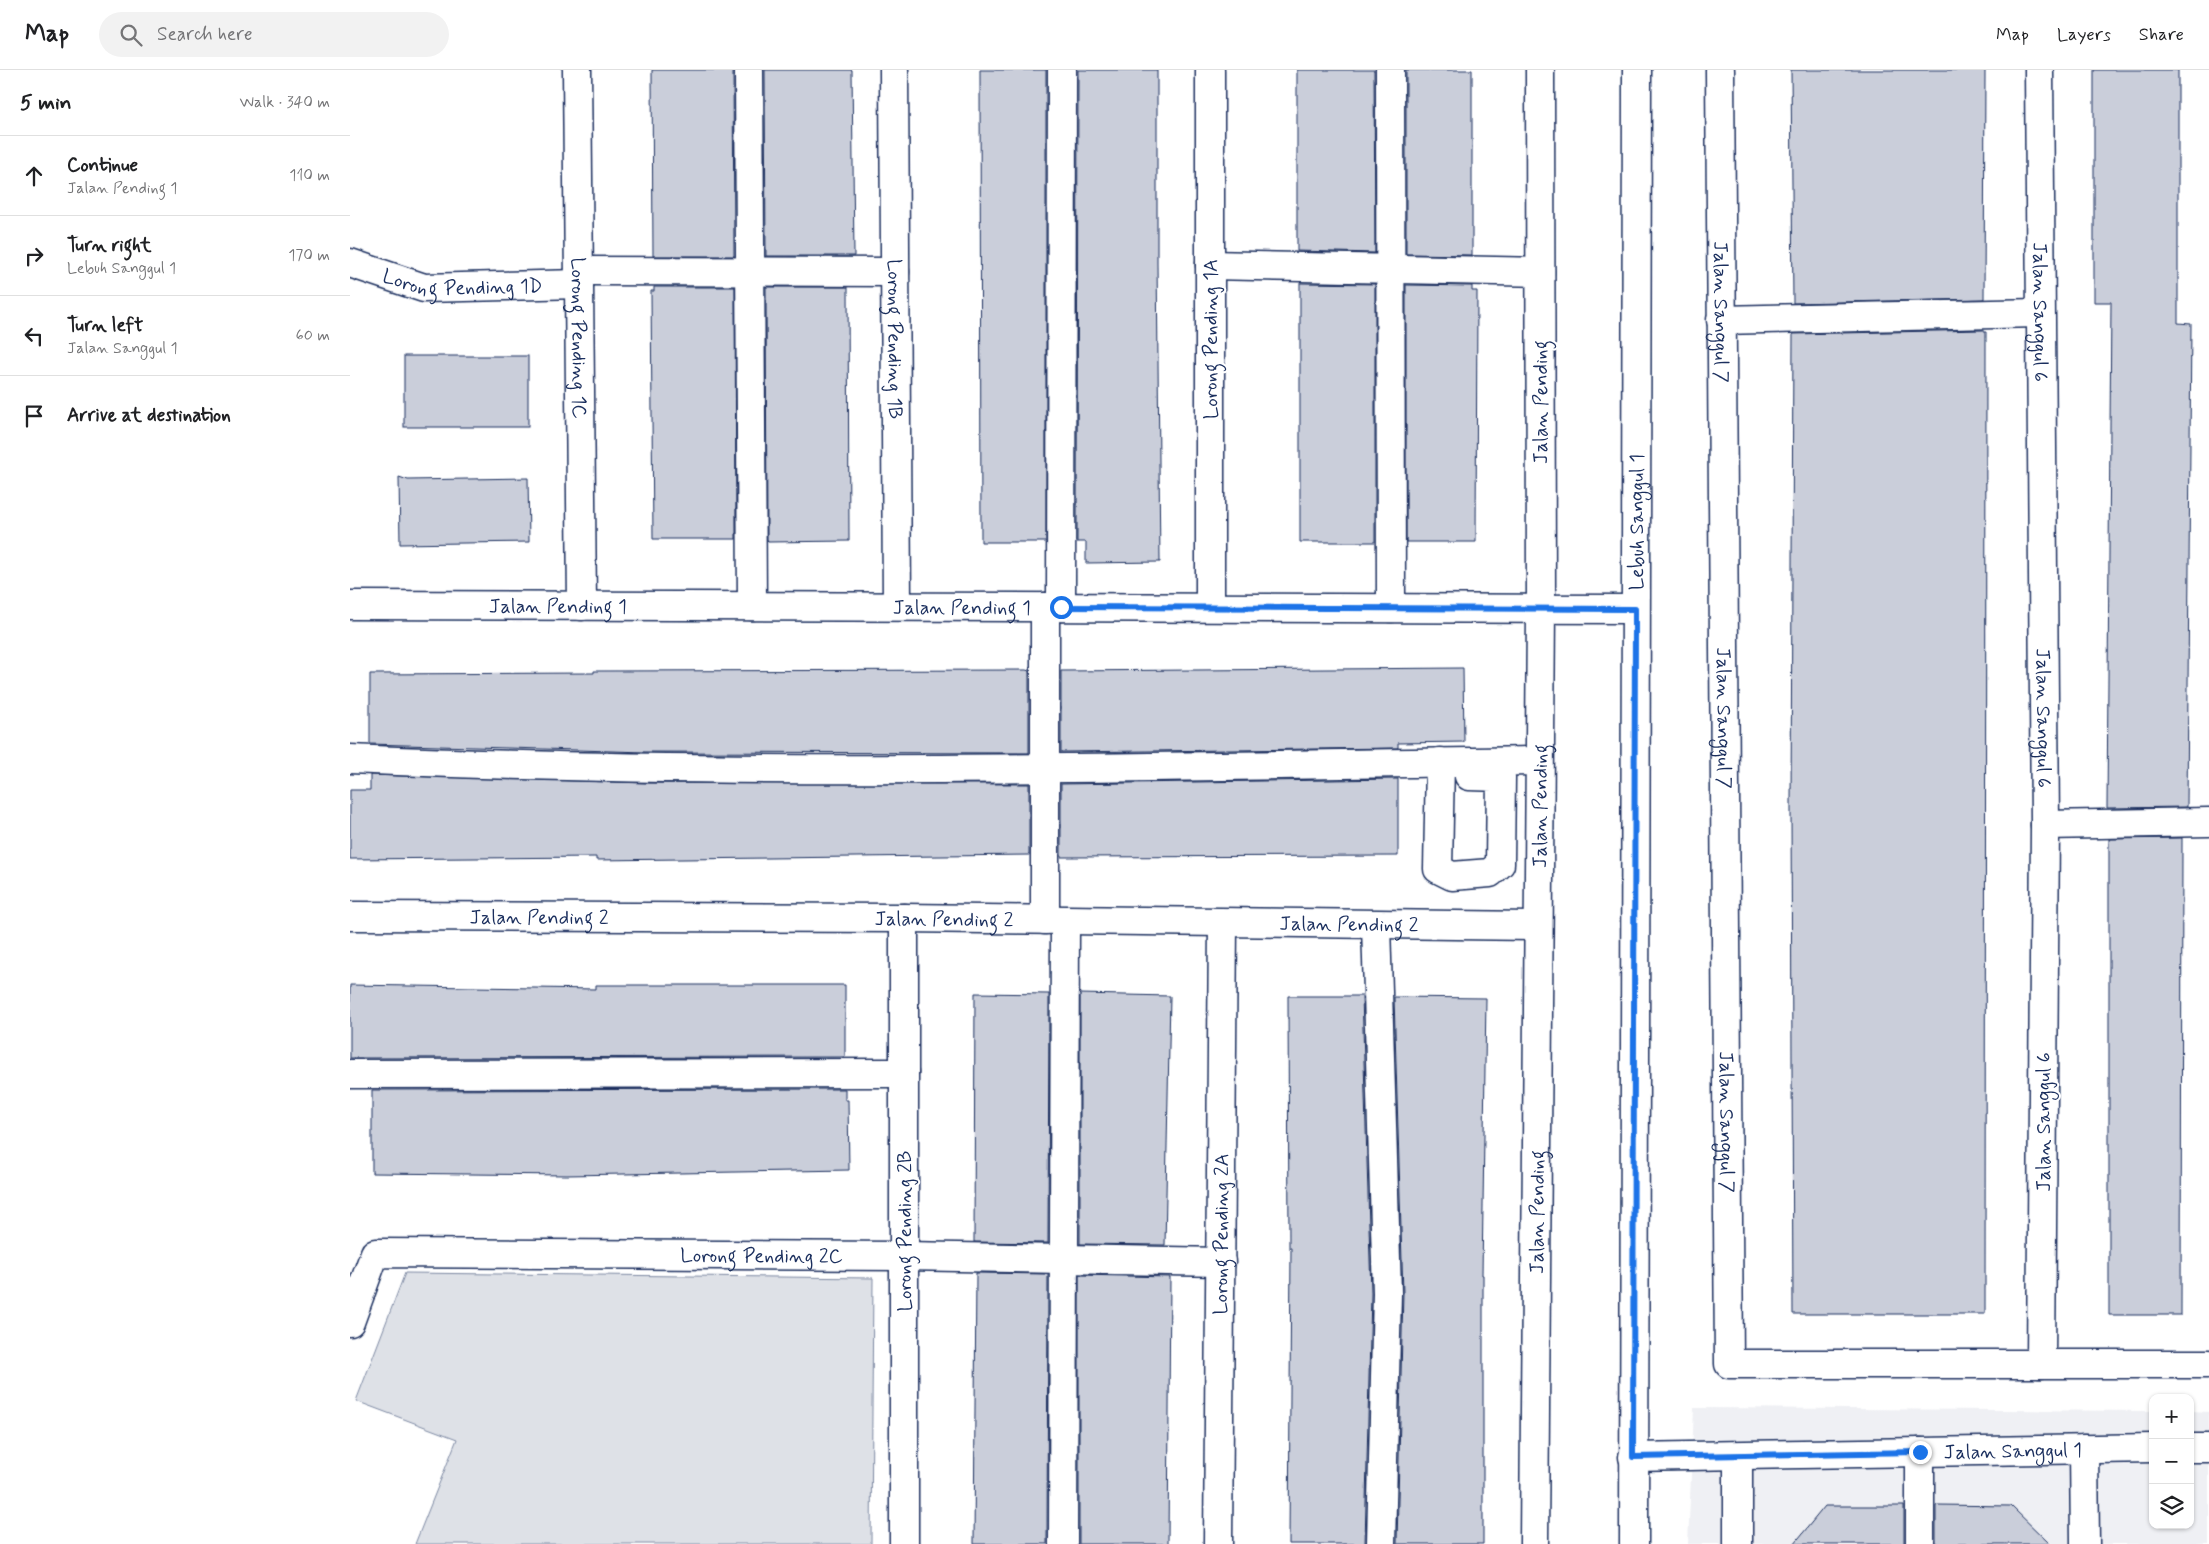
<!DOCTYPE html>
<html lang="en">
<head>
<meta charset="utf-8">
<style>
  :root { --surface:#fff; --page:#f2f2f2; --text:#202124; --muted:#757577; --line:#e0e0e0 }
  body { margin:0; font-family:Mynerve,sans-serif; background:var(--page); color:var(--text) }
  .controls { position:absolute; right:15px; bottom:15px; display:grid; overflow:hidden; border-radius:10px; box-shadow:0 1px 4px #0004 }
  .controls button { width:45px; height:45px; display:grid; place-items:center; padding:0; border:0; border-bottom:1px solid var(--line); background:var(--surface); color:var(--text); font:25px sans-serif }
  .stop { position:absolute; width:15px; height:15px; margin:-11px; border:4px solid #1a73e8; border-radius:50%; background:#fff }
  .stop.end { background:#1a73e8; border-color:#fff; box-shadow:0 1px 5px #0008 }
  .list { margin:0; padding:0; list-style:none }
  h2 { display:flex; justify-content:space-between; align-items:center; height:65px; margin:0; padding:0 20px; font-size:21px }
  h2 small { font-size:16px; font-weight:400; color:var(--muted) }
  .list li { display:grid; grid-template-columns:32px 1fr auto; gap:15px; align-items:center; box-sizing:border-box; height:80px; padding:0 20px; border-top:1px solid var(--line) }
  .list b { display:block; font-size:19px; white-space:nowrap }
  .list p { margin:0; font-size:16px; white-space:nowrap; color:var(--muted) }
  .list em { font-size:16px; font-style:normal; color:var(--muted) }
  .icon { flex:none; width:28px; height:28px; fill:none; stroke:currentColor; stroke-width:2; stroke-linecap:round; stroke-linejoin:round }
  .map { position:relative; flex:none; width:1859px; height:1474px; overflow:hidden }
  header { display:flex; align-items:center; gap:30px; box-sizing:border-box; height:70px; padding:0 25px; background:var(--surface); border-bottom:1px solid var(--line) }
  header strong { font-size:24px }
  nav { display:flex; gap:28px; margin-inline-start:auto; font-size:18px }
  .search { width:350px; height:45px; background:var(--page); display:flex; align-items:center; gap:12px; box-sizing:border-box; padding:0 18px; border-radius:28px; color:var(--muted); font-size:19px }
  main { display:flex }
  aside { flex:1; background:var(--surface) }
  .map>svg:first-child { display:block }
  .built { fill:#eff0f4 }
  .green { fill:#dee1e7; stroke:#7c88a2 }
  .building { fill:#caceda; stroke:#1b2f5e }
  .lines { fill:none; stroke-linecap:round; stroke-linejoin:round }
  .minor-casing { stroke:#1b2f5e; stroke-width:31 }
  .minor { stroke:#fff; stroke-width:28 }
  .route { stroke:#1a73e8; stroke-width:6 }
  .labels { text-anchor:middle; stroke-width:4; stroke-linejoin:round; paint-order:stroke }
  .street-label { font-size:20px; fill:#1b2f5e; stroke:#fff }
</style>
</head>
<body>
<header>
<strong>Map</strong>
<div class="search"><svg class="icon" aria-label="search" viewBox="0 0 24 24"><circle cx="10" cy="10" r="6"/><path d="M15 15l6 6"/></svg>Search here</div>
<nav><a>Map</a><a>Layers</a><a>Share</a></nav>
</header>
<main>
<aside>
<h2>5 min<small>Walk · 340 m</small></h2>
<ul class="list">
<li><svg class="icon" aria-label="ahead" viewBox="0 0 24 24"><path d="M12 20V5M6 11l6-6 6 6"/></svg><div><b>Continue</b><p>Jalan Pending 1</p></div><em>110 m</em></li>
<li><svg class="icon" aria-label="right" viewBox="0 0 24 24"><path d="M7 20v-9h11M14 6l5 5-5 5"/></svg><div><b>Turn right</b><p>Lebuh Sanggul 1</p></div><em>170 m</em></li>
<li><svg class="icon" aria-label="left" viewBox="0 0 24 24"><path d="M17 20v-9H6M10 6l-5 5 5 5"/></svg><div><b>Turn left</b><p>Jalan Sanggul 1</p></div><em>60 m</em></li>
<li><svg class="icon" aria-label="arrive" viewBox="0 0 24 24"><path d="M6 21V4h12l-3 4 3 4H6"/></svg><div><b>Arrive at destination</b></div></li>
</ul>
</aside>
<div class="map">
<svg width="1859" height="1474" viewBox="0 0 1859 1474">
  <rect width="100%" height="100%" fill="#fff"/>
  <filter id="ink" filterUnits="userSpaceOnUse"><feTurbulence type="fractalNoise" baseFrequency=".02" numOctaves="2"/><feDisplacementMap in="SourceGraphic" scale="10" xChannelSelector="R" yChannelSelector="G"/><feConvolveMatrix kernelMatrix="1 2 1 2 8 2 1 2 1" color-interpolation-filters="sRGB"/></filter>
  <g filter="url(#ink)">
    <polygon class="built" points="1344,1338 1803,1341 1803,1455 1840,1455 1840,1341 1859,1342 1859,1474 1338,1474"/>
    <polygon class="green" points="55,1203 523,1208 521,1474 65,1474 107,1369 6,1331"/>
    <g class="building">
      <polygon points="302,0 383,0 384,186 303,186"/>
      <polygon points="415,0 502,0 504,186 416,186"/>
      <polygon points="630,0 696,0 696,472 631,472"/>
      <polygon points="728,0 807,0 807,192 810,492 736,493 736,472 727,472"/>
      <polygon points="947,0 1024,0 1025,183 947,181"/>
      <polygon points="1056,0 1122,0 1122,185 1056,184"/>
      <polygon points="1441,0 1635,0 1634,229 1443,233"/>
      <polygon points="1744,0 1828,0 1828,253 1841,254 1837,737 1757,738 1761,232 1744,232"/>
      <polygon points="950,213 1025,214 1025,472 950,472"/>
      <polygon points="1056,215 1122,216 1122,221 1127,221 1126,472 1056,472"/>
      <polygon points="304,217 385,217 386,469 303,469 301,221 304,221"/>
      <polygon points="416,217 498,217 499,471 418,472 417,469"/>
      <polygon points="1634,260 1634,262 1636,262 1635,1244 1443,1244 1441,739 1443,264"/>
      <rect x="54" y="286" width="124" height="71"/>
      <polygon points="49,407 58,410 178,408 179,472 50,474"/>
      <polygon points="1113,598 1114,672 1048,673 1048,678 711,682 711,601"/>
      <polygon points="676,600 679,601 679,683 297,682 20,674 20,604 244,603 244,601"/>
      <polygon points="20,705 297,713 679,714 679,785 246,790 246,787 0,789 0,720 20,720"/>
      <polygon points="1048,709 1048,786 711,787 711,714"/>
      <polygon points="1832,768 1831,1245 1759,1245 1759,769"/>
      <polygon points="0,915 246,919 246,915 495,915 495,987 0,988"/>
      <polygon points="625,923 699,924 698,1173 624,1172"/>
      <polygon points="730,924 820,926 815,1175 730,1174"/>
      <polygon points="938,926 1012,926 1021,1223 1015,1474 939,1474 941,1178 939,1178"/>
      <polygon points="1044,927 1136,928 1132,1205 1133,1205 1133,1474 1047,1474 1053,1223"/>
      <polygon points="495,1019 495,1030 498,1030 499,1100 217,1105 22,1103 22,1020"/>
      <polygon points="626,1203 698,1204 697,1474 624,1474"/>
      <polygon points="729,1205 820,1207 818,1474 729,1474"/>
      <polygon points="1588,1435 1661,1436 1700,1474 1586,1474 1586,1436"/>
      <polygon points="1475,1436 1554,1436 1554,1474 1444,1474"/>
    </g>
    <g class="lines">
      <defs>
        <g id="minor">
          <path id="s1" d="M227,0L232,536"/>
          <polyline points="399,0 402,536"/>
          <path id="s2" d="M544,0L547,536"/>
          <polyline points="860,0 860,537"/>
          <polyline points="1040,0 1041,538"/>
          <path id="s3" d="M1370,0L1379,1294H1859"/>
          <path id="s4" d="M1689,0L1695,755L1691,1294"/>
          <path id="s5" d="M0,193L74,218L229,214"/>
          <polyline points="860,195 1190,202"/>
          <polyline points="229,201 545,202"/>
          <polyline points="1371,250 1689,243"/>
          <path id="s6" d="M0,535L1285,539"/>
          <polyline points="695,537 695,850"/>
          <polyline points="711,537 712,0"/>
          <path d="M0,689C396,707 793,697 1189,691"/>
          <polyline points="1090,692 1088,799 1102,806 1140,803 1150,794 1151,707 1119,706"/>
          <polyline points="1695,755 1859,752"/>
          <path id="s7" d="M0,846L554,848L1188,856"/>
          <polyline points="1026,855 1037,1223 1031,1474"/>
          <polyline points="0,1004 554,1003"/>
          <path id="s8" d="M0,1252L25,1183L555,1186L871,1192"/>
          <polyline points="1840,1378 1859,1378"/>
          <polyline points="1734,1379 1735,1474"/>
          <polyline points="1570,1382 1570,1474"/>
          <polyline points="1388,1386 1388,1474"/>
          <path id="s9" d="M1283,1387L1803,1378"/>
          <polyline points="554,1474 554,848"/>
          <polyline points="713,1474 715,851"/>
          <path id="s10" d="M868,1474L873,853"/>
          <path id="s11" d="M1184,1474L1191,538L1190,0"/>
          <path id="s12" d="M1284,1474L1287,0"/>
        </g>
      </defs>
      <use href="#minor" class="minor-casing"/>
      <use href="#minor" class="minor"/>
    </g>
  </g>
  <g class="lines" filter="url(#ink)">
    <polyline class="route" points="711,537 1285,539 1283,1387 1570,1382"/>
  </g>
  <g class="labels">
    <g class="street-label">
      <text dy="7" stroke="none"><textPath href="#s5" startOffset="116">Lorong Pending 1D</textPath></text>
      <text dy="7" stroke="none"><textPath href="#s3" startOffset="242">Jalan Sanggul 7</textPath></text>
      <text dy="7" stroke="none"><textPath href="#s4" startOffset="242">Jalan Sanggul 6</textPath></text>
      <text dy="7" stroke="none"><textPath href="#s1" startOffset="268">Lorong Pending 1C</textPath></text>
      <text dy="7" stroke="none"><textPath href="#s2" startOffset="269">Lorong Pending 1B</textPath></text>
      <text transform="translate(860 269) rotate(-90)" y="7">Lorong Pending 1A</text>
      <text transform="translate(1190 332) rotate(-90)" y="7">Jalan Pending</text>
      <text dy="7" stroke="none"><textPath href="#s12" startOffset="1022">Lebuh Sanggul 1</textPath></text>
      <text dy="7" stroke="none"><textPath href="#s6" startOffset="208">Jalan Pending 1</textPath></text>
      <text dy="7" stroke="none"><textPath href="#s6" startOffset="612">Jalan Pending 1</textPath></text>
      <text dy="7" stroke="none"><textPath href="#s3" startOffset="648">Jalan Sanggul 7</textPath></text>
      <text dy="7" stroke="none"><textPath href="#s4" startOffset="648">Jalan Sanggul 6</textPath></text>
      <text dy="7" stroke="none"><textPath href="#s11" startOffset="738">Jalan Pending</textPath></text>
      <text dy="7" stroke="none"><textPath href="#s7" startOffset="189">Jalan Pending 2</textPath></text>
      <text dy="7" stroke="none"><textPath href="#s7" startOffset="594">Jalan Pending 2</textPath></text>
      <text dy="7" stroke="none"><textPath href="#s7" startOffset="999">Jalan Pending 2</textPath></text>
      <text dy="7" stroke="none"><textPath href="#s3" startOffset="1052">Jalan Sanggul 7</textPath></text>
      <text transform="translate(1693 1052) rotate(-90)" y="7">Jalan Sanggul 6</text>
      <text dy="7" stroke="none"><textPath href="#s11" startOffset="332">Jalan Pending</textPath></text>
      <text transform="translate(554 1161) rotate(-90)" y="7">Lorong Pending 2B</text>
      <text dy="7" stroke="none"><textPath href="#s10" startOffset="310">Lorong Pending 2A</textPath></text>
      <text dy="7" stroke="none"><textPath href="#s8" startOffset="460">Lorong Pending 2C</textPath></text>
      <text dy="7" stroke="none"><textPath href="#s9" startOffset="380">Jalan Sanggul 1</textPath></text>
    </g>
  </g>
</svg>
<div class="controls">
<button>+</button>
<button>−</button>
<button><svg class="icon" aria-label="layers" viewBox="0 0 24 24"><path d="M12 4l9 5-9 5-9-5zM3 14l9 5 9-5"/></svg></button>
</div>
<div class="stop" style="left:711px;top:537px"></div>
<div class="stop end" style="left:1570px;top:1382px"></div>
</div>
</main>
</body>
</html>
